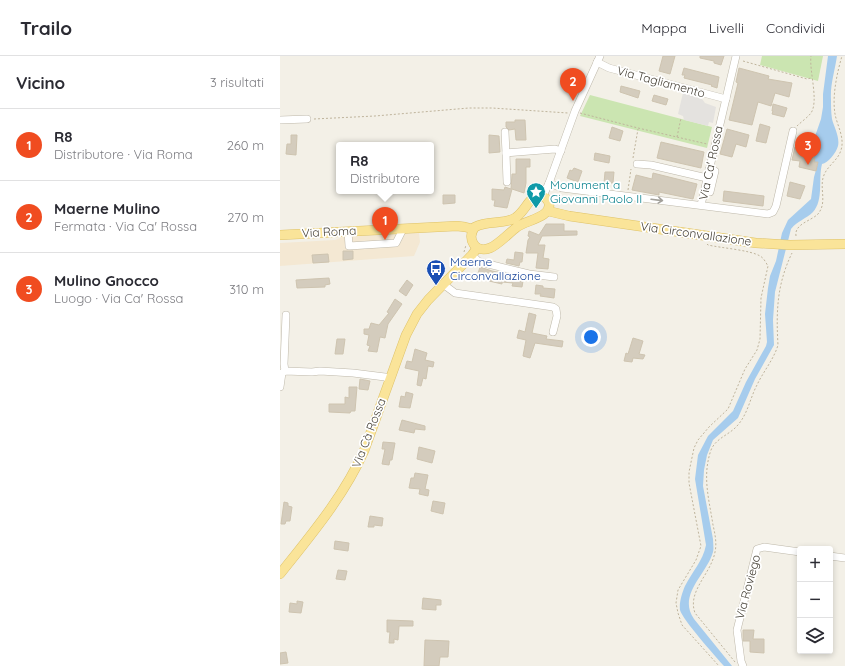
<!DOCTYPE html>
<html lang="it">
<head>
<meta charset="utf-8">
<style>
  :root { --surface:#fff; --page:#f7f7f7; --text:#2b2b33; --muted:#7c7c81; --line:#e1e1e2; --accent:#f04c20 }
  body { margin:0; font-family:Quicksand,sans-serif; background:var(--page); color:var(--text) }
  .controls { position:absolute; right:12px; bottom:12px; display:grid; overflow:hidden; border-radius:4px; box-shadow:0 2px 6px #0003 }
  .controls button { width:36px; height:36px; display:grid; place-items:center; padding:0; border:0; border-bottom:1px solid var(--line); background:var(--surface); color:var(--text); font:20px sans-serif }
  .you { position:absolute; left:311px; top:281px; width:14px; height:14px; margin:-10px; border:3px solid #fff; border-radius:50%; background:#1a73e8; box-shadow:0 0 0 6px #1a73e833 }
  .badge { display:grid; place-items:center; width:26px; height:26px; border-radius:50%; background:var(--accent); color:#fff; font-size:13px; font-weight:700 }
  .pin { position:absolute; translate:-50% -33px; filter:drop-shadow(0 1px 2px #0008) }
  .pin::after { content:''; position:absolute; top:21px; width:14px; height:12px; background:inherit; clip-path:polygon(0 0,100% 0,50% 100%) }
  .popup { position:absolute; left:56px; top:86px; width:98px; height:52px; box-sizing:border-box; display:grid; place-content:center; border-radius:4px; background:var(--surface); filter:drop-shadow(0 1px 3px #0005); font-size:13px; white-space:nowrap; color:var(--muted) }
  .popup b { font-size:15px; color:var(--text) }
  .popup::after { content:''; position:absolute; left:50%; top:100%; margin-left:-8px; border:8px solid transparent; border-top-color:var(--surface) }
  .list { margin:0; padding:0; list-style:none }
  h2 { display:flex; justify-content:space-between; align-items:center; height:52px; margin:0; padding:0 16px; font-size:17px }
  h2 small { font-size:13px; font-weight:400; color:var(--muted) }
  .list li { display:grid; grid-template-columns:26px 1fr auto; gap:12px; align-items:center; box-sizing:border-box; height:72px; padding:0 16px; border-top:1px solid var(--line) }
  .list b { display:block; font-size:15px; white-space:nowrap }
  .list p { margin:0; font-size:13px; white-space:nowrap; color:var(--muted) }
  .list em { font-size:13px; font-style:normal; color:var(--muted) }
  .icon { flex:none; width:22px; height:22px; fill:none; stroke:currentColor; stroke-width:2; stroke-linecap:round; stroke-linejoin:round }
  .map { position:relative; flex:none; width:565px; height:610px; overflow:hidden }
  header { display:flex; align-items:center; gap:24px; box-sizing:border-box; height:56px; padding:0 20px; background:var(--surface); border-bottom:1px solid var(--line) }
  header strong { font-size:19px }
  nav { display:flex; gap:22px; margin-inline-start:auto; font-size:14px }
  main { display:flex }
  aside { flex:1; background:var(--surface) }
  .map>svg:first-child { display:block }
  .commercial { fill:#f4e8d3 }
  .green { fill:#cbe5b1 }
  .parking { fill:#e4e2df }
  .water { fill:#a6cced }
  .building { fill:#d4ccbd; stroke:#cec4b0 }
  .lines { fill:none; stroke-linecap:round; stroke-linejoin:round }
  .minor-casing { stroke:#beb8aa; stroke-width:8 }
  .major-casing { stroke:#dec269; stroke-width:10 }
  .path { stroke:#bfb49c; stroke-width:1; stroke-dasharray:2 2; stroke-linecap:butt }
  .minor { stroke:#fff; stroke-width:7 }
  .major { stroke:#fae499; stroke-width:9 }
  .oneway { stroke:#a2a09a }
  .labels { text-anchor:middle; stroke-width:3.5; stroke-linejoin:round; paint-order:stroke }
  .street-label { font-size:12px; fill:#454036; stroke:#fff }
  .culture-label { font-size:12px; fill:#0d838f; stroke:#fff; text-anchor:start }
  .transit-label { font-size:12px; fill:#164399; stroke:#fff; text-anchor:start }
</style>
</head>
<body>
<header>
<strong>Trailo</strong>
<nav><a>Mappa</a><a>Livelli</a><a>Condividi</a></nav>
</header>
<main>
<aside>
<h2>Vicino<small>3 risultati</small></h2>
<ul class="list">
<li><span class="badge">1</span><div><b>R8</b><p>Distributore · Via Roma</p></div><em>260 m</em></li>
<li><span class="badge">2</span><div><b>Maerne Mulino</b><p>Fermata · Via Ca' Rossa</p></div><em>270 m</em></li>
<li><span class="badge">3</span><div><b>Mulino Gnocco</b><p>Luogo · Via Ca' Rossa</p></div><em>310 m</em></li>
</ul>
</aside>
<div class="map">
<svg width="565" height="610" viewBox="0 0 565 610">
  <rect width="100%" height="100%" fill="#f3f0e7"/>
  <polygon class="commercial" points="139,177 140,186 134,200 0,210 0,187 55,184 62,181"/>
  <g class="green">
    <polygon points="482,0 543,0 538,25 480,9"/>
    <polygon points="310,39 432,71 427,92 300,60"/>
  </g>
  <polygon class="parking" points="403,37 422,43 425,47 436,51 433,67 429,66 428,70 404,64 403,60 398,58"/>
  <path class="water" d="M548,0H557C555,14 550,29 551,44C551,50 551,56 552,63C554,71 560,81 558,90C556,97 548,107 542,108C538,123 544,144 533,156C526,163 517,165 511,173L495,236L493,264L494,289L475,323L458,362L433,384L427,399L424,414L423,430L433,483C433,487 434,492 433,496C427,518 397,539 414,563L452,610H444C436,601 402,563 400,554C399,547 402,537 405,530C412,516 423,505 426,489L415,423L418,399L428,380L453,355L466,326L486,290L487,286L485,258L488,232L490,220L496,205L502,177L508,164L531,143L534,121L538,107L534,106V102L532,95V89L541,63L543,51V38Z"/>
  <g class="building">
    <polygon points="383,0 395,0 390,18 379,15"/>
    <polygon points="420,0 444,0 441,9 434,7 434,5 420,2"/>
    <polygon points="404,12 439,21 437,32 431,30 432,29 404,22 405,19 402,19"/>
    <polygon points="459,12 489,20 488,23 512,27 509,41 495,37 491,50 478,46 472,69 449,64 458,27 456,26"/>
    <polygon points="341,30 360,35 358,42 340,36"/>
    <polygon points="374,39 388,43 386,49 372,45"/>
    <polygon points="493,48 507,52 504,61 492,58 493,55 492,55"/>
    <polygon points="235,64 245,64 246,84 236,84 235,73 229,74 226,71 226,66 235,66"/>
    <polygon points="480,68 490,71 486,87 476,85"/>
    <polygon points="332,71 343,75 340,85 329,82"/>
    <polygon points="447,73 469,79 466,91 456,88 452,101 440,98"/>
    <polygon points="11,79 17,79 16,99 6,98 7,88 11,88"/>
    <polygon points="209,79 219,80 220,96 209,97"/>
    <polygon points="381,86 424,96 421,112 377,102"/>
    <polygon points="515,91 521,92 520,99 535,102 534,106 538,106 536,115 519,111 520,105 512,104"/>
    <polygon points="315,97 330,100 329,107 314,104"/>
    <polygon points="236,103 250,103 250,111 246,111 246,127 244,137 232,133 227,152 214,150 215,144 212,144 212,133 224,134 225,131 231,133 232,118 236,118"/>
    <polygon points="294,112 302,115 298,126 287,122 290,114 292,115"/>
    <polygon points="325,116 334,116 333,127 324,127"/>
    <polygon points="373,117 417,128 413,143 379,136 379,139 352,134 356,119 372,123"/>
    <polygon points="510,126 525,130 520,143 507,140"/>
    <polygon points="444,135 484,140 483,150 443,145"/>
    <polygon points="163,139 175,139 175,147 163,148"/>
    <polygon points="266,168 284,168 284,175 297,175 297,179 262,180 258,189 265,189 263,202 269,203 268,213 256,212 258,197 246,197 248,184 250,181 248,180 249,175 259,179"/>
    <polygon points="63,195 73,195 73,203 63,204"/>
    <polygon points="235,196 243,197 242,206 240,206 239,210 226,207 227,203 234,204"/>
    <polygon points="48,198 49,206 33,207 32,199"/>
    <polygon points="200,211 212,215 237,220 237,225 243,225 242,231 232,230 233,227 222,226 222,228 209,225 210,223 197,221"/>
    <polygon points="49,222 50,228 45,229 45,231 17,232 16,224"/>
    <polygon points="127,224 133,229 126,240 119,235"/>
    <polygon points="256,229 263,230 263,232 275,233 274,242 260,240 261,238 255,238"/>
    <polygon points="115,243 122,248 108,268 105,282 100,281 97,296 88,295 90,290 87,289 89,279 84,278 84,273 89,273 91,267 99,269 109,257 107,256"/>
    <polygon points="249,257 256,259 252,277 267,280 266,283 283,285 282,291 255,287 250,302 243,300 246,284 237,282 239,274 245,276"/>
    <polygon points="353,282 363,285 359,298 365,299 363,303 353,302 352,306 344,305 346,297 348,298"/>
    <polygon points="57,283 65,283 63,298 55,298"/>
    <polygon points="135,293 147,297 145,304 154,306 153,311 148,310 146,323 143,322 141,330 137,329 139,315 125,312 127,305 132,306"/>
    <polygon points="80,323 90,325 88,334 79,333"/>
    <polygon points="69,331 77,331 75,355 71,355 70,357 49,356 49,348 65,348 65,341 69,342"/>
    <polygon points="126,336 133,338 130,352 119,351 121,340 125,341"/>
    <polygon points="122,364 145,370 145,374 135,373 134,377 119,374"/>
    <polygon points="103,386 115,387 112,404 110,404 109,409 102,408 105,393 102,393"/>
    <polygon points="139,391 155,395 152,407 137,403"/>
    <polygon points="135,417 148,419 145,433 149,434 148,440 139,438 140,433 129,432 131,422 134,422"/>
    <polygon points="153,445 165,447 163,458 151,455"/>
    <polygon points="4,446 8,447 8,450 12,451 10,465 6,465 5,468 1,468"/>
    <polygon points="90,460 103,462 102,470 94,469 94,471 88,471"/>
    <polygon points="55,485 69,487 68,495 54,493"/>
    <polygon points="58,514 67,515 65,524 56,523"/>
    <polygon points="143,542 161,544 161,549 156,549 156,554 142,553"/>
    <polygon points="17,545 23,546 21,557 9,556 10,547 17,548"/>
    <polygon points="107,564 133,565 133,570 119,570 118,584 114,583 114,587 109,587 110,576 107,576"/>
    <polygon points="463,574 474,574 473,583 484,583 484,597 470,596 470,585 463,585"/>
    <polygon points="145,584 169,585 168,601 160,601 159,610 144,610"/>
    <polygon points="6,596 8,607 0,608 0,597"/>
  </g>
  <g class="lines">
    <defs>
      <g id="minor">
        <polyline points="317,6 329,12 446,43"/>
        <polyline points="0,64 27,63"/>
        <polyline points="225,76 226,97 275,93 281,95"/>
        <polyline points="226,97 227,126"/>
        <polyline points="357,108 371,109 427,122"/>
        <polyline points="269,127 282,132 488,158 493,156 496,150 513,75"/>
        <polyline points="424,135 430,136 435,115 429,113"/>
        <polyline points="263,140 269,127 295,55 320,0"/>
        <polyline points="421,149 456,0"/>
        <polyline points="68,175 69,190 116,187 123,173"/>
        <polyline points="192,199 198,205 204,207 249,218 274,221"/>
        <polyline points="163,228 175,237 273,251 276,253 277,260 273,276"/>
        <polyline points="5,315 4,308 6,259"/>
        <polyline points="0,331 2,317 5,315 32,316 40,315 73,317 105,321 109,323"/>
        <polyline points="550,500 565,502"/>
        <polyline points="463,610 461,605 457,574 477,493 484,491 520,496"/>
      </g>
      <g id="major">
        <path d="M260,139C264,140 267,142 269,147C272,161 247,164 237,171C229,177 218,189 210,192C195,198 186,182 195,171C208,164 223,169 235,162C246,155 248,141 260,139Z"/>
        <polyline points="268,155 289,160 476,187 510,189 565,188"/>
        <polyline points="0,179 177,170 185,171 193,173"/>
        <path d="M0,518C31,479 64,440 84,395L126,279L137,258L148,244L192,199L197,192"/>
      </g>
    </defs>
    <use href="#minor" class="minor-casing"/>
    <use href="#major" class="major-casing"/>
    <g class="path">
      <polyline points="463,5 527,23 531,22"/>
      <polyline points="300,57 358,72 427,88"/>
      <polyline points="34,63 95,60 189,52 212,52 288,57"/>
      <path d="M517,70C521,66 527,62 531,57C539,45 529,15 531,0"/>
      <polyline points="397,81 401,62"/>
      <polyline points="353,102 358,73"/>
      <polyline points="348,134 351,113"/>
      <path d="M516,180C514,168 531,165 538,158C547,147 540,134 543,122C546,110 558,105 561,94C565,82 557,69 555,58C552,40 557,17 562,0"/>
      <path d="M427,188L428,189C441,192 470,194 480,200C484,202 486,207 488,210L481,242L480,283L477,294L465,313L448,353L429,371L418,384L414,392L409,416V427L421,490L416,504L398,534L396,547L398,557L402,569L439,610"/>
      <polyline points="184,196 186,189"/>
      <path d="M455,606L415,557C407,535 431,518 435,496C437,487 435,478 433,469C429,443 422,420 431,394C436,382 449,379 457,370C468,358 470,342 477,329C483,316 494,303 498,289C496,255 497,228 512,197"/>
    </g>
    <use href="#minor" class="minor"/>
    <use href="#major" class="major"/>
  </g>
  <defs><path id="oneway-shaft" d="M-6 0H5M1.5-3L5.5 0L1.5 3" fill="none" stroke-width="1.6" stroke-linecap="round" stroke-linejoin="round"/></defs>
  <use class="oneway" href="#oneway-shaft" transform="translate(377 144) rotate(7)"/>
  <defs>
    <symbol id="sight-pin" viewBox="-11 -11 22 30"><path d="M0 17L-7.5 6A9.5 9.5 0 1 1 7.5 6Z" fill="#0f9aa8" stroke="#fff"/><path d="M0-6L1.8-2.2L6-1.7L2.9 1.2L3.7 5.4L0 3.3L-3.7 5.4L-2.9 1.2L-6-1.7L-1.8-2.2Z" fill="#fff"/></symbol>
    <symbol id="bus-pin" viewBox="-11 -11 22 30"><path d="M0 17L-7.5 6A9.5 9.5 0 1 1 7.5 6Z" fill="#1a4fb4" stroke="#fff"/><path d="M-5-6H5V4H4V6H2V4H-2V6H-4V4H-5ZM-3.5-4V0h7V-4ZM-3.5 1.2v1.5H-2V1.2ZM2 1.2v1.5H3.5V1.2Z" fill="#fff"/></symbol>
  </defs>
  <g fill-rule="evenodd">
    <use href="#sight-pin" x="245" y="125" width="22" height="30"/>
    <use href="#bus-pin" x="145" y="202" width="22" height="30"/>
  </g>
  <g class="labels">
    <g class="street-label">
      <text transform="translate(381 26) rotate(15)" y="4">Via Tagliamento</text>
      <text transform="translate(431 107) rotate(-78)" y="4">Via Ca' Rossa</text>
      <text transform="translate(49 176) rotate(-3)" y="4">Via Roma</text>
      <text transform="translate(416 178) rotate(8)" y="4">Via Circonvallazione</text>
      <text transform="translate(89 377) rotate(-69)" y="4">Via Cà Rossa</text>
      <text transform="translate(468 531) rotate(-75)" y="4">Via Roviego</text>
    </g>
    <g class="culture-label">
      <text x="270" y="133">Monument a<tspan x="270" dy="14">Giovanni Paolo II</tspan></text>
    </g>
    <g class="transit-label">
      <text x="170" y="210">Maerne<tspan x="170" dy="14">Circonvallazione</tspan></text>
    </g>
  </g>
</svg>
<div class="controls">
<button>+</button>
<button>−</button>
<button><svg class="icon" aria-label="layers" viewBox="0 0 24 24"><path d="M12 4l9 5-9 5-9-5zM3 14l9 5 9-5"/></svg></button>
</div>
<div class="you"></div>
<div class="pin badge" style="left:105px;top:184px">1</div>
<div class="popup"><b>R8</b>Distributore</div>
<div class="pin badge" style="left:293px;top:45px">2</div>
<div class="pin badge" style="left:528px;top:109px">3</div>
</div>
</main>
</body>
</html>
